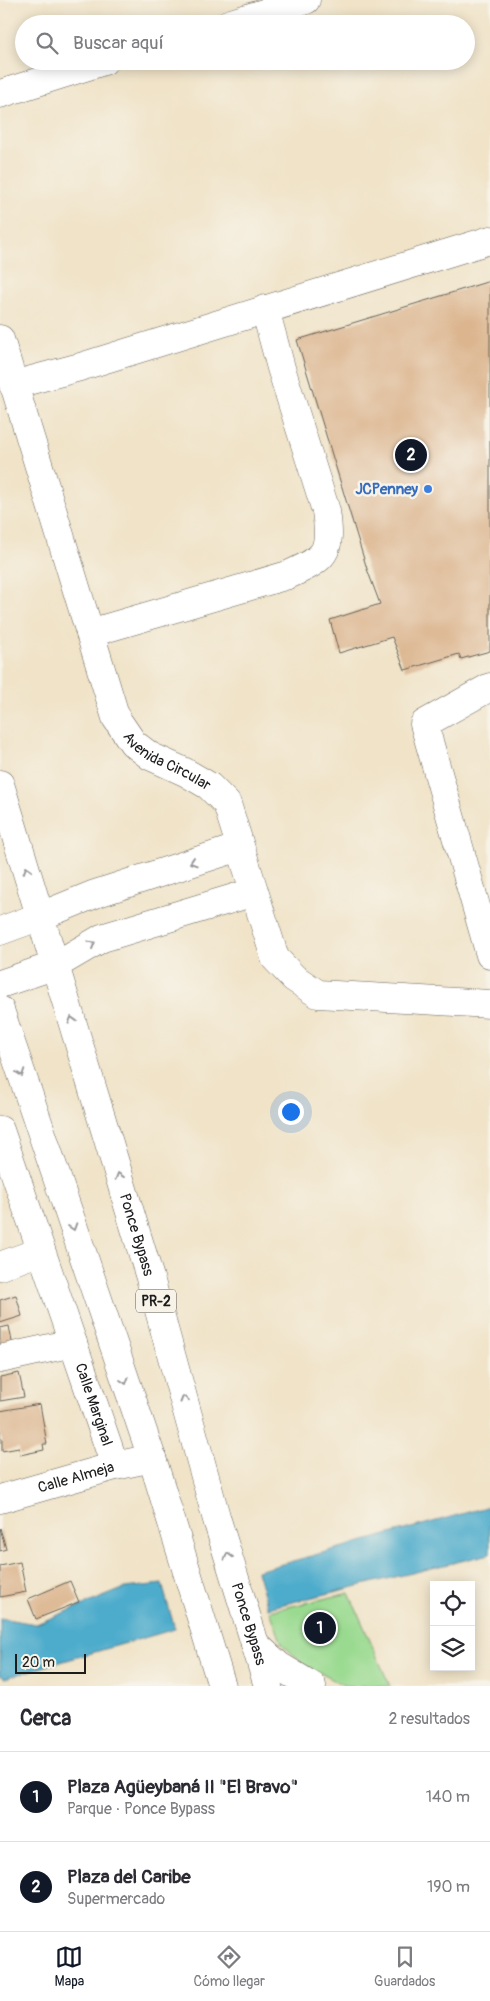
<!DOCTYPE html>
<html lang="es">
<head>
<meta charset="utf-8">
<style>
  :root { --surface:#fff; --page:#f7f7f7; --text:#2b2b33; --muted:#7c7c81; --line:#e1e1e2; --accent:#111827 }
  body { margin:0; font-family:Pangolin,sans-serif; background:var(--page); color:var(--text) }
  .controls { position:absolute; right:15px; bottom:15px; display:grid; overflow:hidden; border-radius:0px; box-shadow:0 2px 12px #0003 }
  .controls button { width:45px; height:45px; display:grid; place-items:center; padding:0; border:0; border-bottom:1px solid var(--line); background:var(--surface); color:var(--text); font:25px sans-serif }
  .scale { position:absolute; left:15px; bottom:12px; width:71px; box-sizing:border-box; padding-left:5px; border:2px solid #1c1c1c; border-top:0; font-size:14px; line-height:18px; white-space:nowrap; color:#1c1c1c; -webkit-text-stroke:4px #f7f3e8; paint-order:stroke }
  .you { position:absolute; left:290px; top:1111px; width:18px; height:18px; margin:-12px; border:4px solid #fff; border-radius:50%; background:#1a73e8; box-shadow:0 0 0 8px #1a73e833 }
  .badge { display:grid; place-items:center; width:32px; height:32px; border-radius:50%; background:var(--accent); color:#fff; font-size:16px; font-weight:700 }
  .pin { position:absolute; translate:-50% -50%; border:2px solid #fff; box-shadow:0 1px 5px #0006 }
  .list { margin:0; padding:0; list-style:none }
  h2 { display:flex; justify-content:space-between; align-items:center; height:65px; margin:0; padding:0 20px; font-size:21px }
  h2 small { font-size:16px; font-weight:400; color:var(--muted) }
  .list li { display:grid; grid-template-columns:32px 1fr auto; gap:15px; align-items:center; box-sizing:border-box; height:90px; padding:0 20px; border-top:1px solid var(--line) }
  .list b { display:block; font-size:19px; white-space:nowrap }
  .list p { margin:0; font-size:16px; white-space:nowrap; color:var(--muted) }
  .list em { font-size:16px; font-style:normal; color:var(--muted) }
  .icon { flex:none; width:28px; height:28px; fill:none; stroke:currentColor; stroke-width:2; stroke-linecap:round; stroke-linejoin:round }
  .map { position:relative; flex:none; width:490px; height:1686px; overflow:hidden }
  .search { position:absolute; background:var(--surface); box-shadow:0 2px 12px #0003; left:15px; right:15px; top:15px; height:55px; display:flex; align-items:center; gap:12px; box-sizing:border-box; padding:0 18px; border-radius:28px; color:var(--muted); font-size:19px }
  .sheet { height:245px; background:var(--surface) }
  nav { display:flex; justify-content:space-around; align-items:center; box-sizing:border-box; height:70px; border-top:1px solid var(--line); background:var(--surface); font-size:14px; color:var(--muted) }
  nav a { display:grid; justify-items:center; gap:2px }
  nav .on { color:var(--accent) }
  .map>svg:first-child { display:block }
  .green { fill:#9ada90; stroke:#5b7b56 }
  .water { fill:#4eaccc; stroke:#356474 }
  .building { fill:#dcb58f }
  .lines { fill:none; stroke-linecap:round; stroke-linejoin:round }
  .minor-casing { stroke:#666258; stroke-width:29 }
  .highway-casing { stroke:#666258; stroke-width:29 }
  .minor { stroke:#fff; stroke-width:28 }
  .highway { stroke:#fff; stroke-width:28 }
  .oneway { stroke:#999 }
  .shop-dot { fill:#3f7fe0; stroke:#f7f3e8; stroke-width:2 }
  .labels { text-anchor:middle; stroke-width:5; stroke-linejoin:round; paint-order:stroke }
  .shield { fill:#f7f3e8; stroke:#5e5c59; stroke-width:1 }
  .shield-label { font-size:14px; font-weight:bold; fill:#1c1c1c }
  .shop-label { font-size:15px; font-weight:bold; fill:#366cbe; stroke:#f7f3e8; text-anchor:end }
  .street-label { font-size:15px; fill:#1c1c1c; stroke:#f7f3e8 }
</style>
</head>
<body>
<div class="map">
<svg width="490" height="1686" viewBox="0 0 490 1686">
  <rect width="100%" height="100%" fill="#f7f3e8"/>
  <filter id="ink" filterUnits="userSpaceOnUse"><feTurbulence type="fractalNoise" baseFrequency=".02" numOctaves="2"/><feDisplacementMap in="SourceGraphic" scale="10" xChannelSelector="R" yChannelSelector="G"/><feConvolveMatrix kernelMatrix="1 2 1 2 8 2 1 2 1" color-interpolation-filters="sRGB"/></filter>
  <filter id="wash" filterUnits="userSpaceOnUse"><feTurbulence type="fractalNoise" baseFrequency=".0096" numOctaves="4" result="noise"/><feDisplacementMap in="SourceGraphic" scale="20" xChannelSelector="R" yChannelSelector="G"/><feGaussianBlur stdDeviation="1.12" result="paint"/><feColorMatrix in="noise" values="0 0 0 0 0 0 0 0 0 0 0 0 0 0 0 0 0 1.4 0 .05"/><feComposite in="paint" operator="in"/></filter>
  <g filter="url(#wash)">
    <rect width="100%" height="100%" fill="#f0e3c8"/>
    <polygon class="green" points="349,1593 390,1686 345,1686 303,1664 282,1644 270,1611"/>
    <g class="water">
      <polygon points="490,1506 490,1554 268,1608 257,1571"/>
      <polygon points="162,1584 175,1629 5,1678 0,1675 0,1618 36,1624 125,1588"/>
    </g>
    <g id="blocks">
      <g class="building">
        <polygon points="490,281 490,651 461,659 459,654 405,670 392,637 339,653 330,620 380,604 367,569 297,340"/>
        <polygon points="16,1295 22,1316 0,1323 0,1300"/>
        <polygon points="9,1326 13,1347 0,1350 0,1328"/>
        <polygon points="19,1373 24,1397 0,1401 0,1377"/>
        <polygon points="40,1404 47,1444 43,1444 44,1450 20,1455 19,1448 2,1451 2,1438 0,1437 0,1411"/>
        <polygon points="0,1528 6,1549 0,1551"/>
        <polygon points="20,1562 26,1592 0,1597 0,1566"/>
        <polygon points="70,1581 79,1602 36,1619 28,1599"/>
      </g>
    </g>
  </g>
  <g filter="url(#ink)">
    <use href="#blocks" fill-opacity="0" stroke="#666258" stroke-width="1"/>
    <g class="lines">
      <defs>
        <g id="minor">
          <polyline points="228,24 306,0"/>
          <polyline points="0,94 104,61"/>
          <path id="s1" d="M0,339L116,718L133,743L150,756L185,772L209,786L227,804L275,958L294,978L318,994L490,1004"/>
          <polyline points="13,385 80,367 490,240"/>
          <path d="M90,633L288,575C326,558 332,553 326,511L281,368L265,309"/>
          <polyline points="490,687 424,724 490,955"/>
          <polyline points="0,931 41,916 95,894 240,847"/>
          <polyline points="0,984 56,965 102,938 254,892"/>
          <path id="s2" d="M0,1130L115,1466"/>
          <polyline points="0,1266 41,1251"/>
          <polyline points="0,1359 73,1343"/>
          <path id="s3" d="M0,1499L115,1466L152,1458"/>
        </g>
        <g id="highway">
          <path id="s4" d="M0,784L150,1278L217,1520L268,1686"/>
          <polyline points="0,1010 152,1458 222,1686"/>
          <polyline points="255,1644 279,1666 312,1686"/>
        </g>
      </defs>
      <use href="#minor" class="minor-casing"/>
      <use href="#highway" class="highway-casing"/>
      <use href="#minor" class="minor"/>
      <use href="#highway" class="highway"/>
    </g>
    <defs><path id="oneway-chevron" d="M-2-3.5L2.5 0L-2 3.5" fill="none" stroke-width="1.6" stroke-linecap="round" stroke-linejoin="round" transform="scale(1.25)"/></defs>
    <g class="oneway">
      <use href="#oneway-chevron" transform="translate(193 862) rotate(162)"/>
      <use href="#oneway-chevron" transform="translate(27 870) rotate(-107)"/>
      <use href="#oneway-chevron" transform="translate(92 944) rotate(-30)"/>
      <use href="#oneway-chevron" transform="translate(72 1020) rotate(-107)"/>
      <use href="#oneway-chevron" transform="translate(21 1073) rotate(71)"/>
      <use href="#oneway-chevron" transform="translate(119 1176) rotate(-107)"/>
      <use href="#oneway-chevron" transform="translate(73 1227) rotate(72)"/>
      <use href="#oneway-chevron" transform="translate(125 1381) rotate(72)"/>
      <use href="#oneway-chevron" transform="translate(184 1399) rotate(-106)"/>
      <use href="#oneway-chevron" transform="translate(228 1556) rotate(-107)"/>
    </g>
  </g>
  <circle class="shop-dot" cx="428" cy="489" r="5"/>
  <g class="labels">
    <rect class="shield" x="136" y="1289.5" width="40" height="23" rx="4"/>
    <g class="shield-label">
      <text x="156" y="1306">PR-2</text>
    </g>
    <g class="shop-label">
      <text x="418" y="494">JCPenney</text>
    </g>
    <g class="street-label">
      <text dy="5" stroke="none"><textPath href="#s1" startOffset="465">Avenida Circular</textPath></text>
      <text dy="5" stroke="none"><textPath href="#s4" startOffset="471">Ponce Bypass</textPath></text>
      <text dy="5" stroke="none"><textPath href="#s2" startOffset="290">Calle Marginal</textPath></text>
      <text dy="5" stroke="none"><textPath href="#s3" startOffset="79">Calle Almeja</textPath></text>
      <text dy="5" stroke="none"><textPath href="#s4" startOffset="876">Ponce Bypass</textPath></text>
    </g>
  </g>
</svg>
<div class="controls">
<button><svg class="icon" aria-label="locate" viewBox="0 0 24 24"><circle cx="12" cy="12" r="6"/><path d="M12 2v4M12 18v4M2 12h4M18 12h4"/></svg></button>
<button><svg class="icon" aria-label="layers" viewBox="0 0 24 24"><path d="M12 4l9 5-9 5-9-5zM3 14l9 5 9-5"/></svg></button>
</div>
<div class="scale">20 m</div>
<div class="you"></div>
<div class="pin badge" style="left:320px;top:1628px">1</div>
<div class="pin badge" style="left:411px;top:455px">2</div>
<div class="search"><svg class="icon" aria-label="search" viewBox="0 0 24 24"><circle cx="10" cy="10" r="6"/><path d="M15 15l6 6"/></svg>Buscar aquí</div>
</div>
<section class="sheet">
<h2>Cerca<small>2 resultados</small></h2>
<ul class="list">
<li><span class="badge">1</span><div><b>Plaza Agüeybaná II &quot;El Bravo&quot;</b><p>Parque · Ponce Bypass</p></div><em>140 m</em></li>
<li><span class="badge">2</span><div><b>Plaza del Caribe</b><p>Supermercado</p></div><em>190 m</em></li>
</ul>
</section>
<nav>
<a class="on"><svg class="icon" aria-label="map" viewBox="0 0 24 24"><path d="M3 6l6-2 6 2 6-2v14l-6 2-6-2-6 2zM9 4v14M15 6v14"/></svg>Mapa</a>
<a><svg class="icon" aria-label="directions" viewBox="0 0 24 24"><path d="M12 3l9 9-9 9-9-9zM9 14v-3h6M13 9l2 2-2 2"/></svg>Cómo llegar</a>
<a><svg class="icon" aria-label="saved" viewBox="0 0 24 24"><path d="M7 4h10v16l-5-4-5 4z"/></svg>Guardados</a>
</nav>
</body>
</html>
